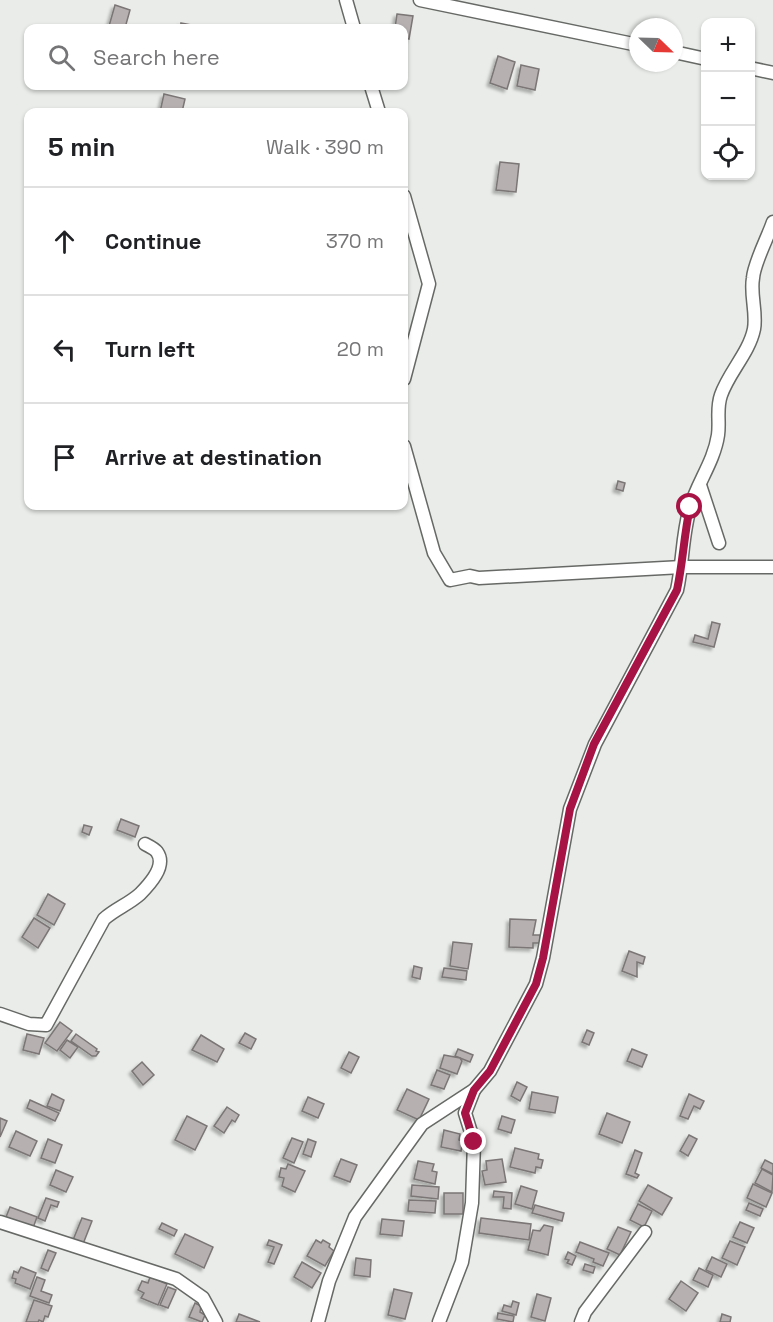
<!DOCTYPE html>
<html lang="en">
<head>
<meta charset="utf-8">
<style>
  :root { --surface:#fff; --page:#f6f6f6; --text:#202124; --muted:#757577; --line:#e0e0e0 }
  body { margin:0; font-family:"Space Grotesk",sans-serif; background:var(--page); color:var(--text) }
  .controls { position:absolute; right:18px; top:18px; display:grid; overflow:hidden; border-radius:12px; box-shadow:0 2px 4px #0004 }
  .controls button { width:54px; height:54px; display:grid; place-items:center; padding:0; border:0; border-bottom:2px solid var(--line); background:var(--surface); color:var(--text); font:30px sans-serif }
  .compass { position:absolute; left:629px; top:18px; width:54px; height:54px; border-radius:50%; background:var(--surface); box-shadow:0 2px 4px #0004; rotate:113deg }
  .stop { position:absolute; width:18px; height:18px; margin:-14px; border:4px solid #a81346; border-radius:50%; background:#fff }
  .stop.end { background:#a81346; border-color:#fff; box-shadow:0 2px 6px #0008 }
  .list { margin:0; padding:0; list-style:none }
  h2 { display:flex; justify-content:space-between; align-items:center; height:78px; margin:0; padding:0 24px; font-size:26px }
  h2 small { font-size:20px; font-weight:400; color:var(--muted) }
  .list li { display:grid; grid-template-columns:39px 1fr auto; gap:18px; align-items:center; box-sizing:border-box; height:108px; padding:0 24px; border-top:2px solid var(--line) }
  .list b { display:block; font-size:22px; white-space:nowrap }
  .list em { font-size:20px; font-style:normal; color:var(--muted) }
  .icon { flex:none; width:33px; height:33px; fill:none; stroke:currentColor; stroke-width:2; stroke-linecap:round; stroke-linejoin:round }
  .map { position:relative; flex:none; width:773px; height:1322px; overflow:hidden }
  .search { position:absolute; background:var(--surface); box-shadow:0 2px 4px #0004; left:24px; top:24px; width:384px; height:66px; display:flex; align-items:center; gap:15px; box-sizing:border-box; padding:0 21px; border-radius:12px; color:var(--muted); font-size:22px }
  .panel { position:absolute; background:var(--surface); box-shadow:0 2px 4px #0004; left:24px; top:108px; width:384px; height:402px; border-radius:12px }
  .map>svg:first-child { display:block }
  .building { fill:#b6b0b1; stroke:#7b7676; stroke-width:1.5; filter:url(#shadow) }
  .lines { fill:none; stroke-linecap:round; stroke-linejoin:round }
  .minor-casing { stroke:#666965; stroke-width:15 }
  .minor { stroke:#fff; stroke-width:12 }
  .route { stroke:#a81346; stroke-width:8 }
</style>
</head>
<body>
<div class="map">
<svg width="773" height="1322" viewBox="0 0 773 1322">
  <defs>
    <filter id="shadow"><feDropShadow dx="-3" dy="3" stdDeviation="1.5" flood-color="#0004"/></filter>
  </defs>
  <rect width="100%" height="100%" fill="#e9ece8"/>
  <g class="building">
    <polygon points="115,5 130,10 125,28 109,26"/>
    <polygon points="397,14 413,16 409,39 404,38 404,28 395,28"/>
    <polygon points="181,23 207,28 180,28"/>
    <polygon points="498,56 515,62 507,89 490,83"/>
    <polygon points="521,65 539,69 535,90 517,86"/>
    <polygon points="164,94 185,99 182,112 160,112"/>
    <polygon points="500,162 519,164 516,192 496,190"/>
    <polygon points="618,481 625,483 623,491 616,489"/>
    <polygon points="712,622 720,624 714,647 693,642 695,635 708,639"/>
    <polygon points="121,819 139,826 135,837 117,830"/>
    <polygon points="84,825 92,827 89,835 82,832"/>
    <polygon points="48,894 65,904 54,925 37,915"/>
    <polygon points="34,918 50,928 38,948 22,937"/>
    <polygon points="510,919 536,920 533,935 540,935 540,943 533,943 533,948 509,947"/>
    <polygon points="453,942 472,944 468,969 450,966"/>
    <polygon points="629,951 645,957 643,964 637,962 637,977 622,971"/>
    <polygon points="414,966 422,968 420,979 412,977"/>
    <polygon points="444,968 467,971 466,980 442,977"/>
    <polygon points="60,1022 72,1031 57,1051 45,1043"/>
    <polygon points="587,1030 594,1033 589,1045 582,1042"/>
    <polygon points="245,1033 256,1039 251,1049 239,1043"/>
    <polygon points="27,1034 44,1038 39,1054 23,1050"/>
    <polygon points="76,1034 97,1049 96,1051 99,1052 96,1056 92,1056 71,1041"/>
    <polygon points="201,1035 224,1049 217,1062 192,1050"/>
    <polygon points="67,1040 78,1047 70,1058 60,1050"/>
    <polygon points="458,1049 473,1055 470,1062 455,1056"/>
    <polygon points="632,1049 647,1055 642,1067 627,1061"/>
    <polygon points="349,1052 359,1057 351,1073 341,1068"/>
    <polygon points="444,1055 460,1058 462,1061 457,1074 440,1068"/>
    <polygon points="142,1062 154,1075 143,1085 132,1071"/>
    <polygon points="437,1070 450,1075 444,1089 431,1085"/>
    <polygon points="517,1082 527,1087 520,1101 511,1096"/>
    <polygon points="407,1089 429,1099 419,1120 397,1110"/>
    <polygon points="532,1092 558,1097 555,1113 529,1109"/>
    <polygon points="52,1094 64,1100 60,1111 47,1106"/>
    <polygon points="689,1094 704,1101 700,1109 694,1106 688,1119 680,1116"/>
    <polygon points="308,1097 324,1104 318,1118 302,1111"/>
    <polygon points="30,1100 59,1113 55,1121 27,1108"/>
    <polygon points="227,1107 239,1115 235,1122 232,1120 224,1133 214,1126"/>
    <polygon points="607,1113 630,1122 622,1143 599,1134"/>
    <polygon points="187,1116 207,1126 195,1150 175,1140"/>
    <polygon points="502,1116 515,1120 511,1133 498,1129"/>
    <polygon points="0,1118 7,1121 0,1137"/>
    <polygon points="444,1130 460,1134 459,1140 463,1141 461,1151 441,1147"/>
    <polygon points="16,1131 37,1141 30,1156 9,1147"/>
    <polygon points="689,1135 697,1139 688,1156 680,1151"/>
    <polygon points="292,1138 303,1142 294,1163 283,1158"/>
    <polygon points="48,1139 62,1145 55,1163 41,1158"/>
    <polygon points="308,1139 316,1142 311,1157 303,1154"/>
    <polygon points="515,1148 539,1154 538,1159 543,1160 541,1168 536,1167 535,1173 510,1167"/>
    <polygon points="635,1150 642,1153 635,1173 639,1175 637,1178 626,1174"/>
    <polygon points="341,1159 357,1165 350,1182 334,1176"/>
    <polygon points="502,1159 506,1182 485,1185 482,1171 487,1170 486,1161"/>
    <polygon points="765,1160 773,1164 773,1174 761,1168"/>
    <polygon points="418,1161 434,1164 432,1171 437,1172 435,1184 414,1179"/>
    <polygon points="288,1164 305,1171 295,1192 282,1186 284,1178 279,1177 281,1168 286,1169"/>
    <polygon points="762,1169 773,1175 772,1192 755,1183"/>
    <polygon points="56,1170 73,1177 66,1192 50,1185"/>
    <polygon points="753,1184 772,1193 766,1207 747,1198"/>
    <polygon points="412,1185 439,1187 438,1199 411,1196"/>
    <polygon points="648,1185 672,1198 662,1215 639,1201"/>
    <polygon points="521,1186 537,1191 532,1209 515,1204"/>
    <polygon points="494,1191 512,1193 511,1209 503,1208 504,1197 493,1197"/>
    <rect x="444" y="1193" width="19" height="21"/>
    <polygon points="46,1198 59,1202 57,1207 51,1205 45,1221 38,1218"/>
    <polygon points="409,1200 436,1201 435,1213 408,1211"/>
    <polygon points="749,1203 763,1209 760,1216 746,1210"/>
    <polygon points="638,1204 652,1211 644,1227 630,1220"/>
    <polygon points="535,1205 564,1213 562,1221 532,1213"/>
    <polygon points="10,1207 37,1217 33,1228 6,1217"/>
    <polygon points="82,1218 92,1221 83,1244 73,1240"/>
    <polygon points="481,1218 531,1224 529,1240 479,1233"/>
    <polygon points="382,1219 404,1221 402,1236 380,1234"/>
    <polygon points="740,1222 754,1228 747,1243 733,1237"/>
    <polygon points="162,1223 177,1230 174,1236 159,1229"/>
    <polygon points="544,1225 553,1227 548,1255 528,1250 533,1230 540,1231"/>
    <polygon points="618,1227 631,1232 620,1255 607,1249"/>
    <polygon points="185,1234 213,1247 204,1268 175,1254"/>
    <polygon points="269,1240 282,1245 274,1264 268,1262 274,1247 267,1245"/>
    <polygon points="316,1240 321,1243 323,1240 330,1244 329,1247 334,1251 325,1266 307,1256"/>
    <polygon points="730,1241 745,1247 737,1265 722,1258"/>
    <polygon points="580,1242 609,1253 603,1266 593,1262 594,1259 576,1252"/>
    <polygon points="48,1250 56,1253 48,1271 41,1268"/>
    <polygon points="568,1252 576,1256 572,1265 567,1263 569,1260 565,1259"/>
    <polygon points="712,1257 727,1264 721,1277 706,1270"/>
    <polygon points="356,1258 371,1260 370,1277 354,1275"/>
    <polygon points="302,1262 321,1273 312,1288 294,1277"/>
    <polygon points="585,1264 595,1267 593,1273 583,1270"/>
    <polygon points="21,1267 36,1273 30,1289 15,1283 16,1279 12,1278 14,1271 18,1273"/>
    <polygon points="699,1268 713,1275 708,1287 693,1280"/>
    <polygon points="37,1277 45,1280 41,1291 52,1295 49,1303 30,1296"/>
    <polygon points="150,1277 167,1284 158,1305 141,1298 144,1293 138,1290 142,1281 148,1283"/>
    <polygon points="681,1281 698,1293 686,1311 669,1299"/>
    <polygon points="168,1287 176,1290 168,1308 160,1305"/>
    <polygon points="394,1289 412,1293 405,1319 388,1315"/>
    <polygon points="537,1294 551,1298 545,1321 531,1317"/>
    <polygon points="34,1300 52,1306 48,1317 45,1316 43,1322 39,1320 38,1322 26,1322"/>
    <polygon points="513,1301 519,1303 516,1315 502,1311 504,1305 511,1307"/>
    <polygon points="195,1303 201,1306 200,1312 205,1315 202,1322 189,1317"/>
    <polygon points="498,1313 514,1316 513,1322 497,1319"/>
    <polygon points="239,1314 260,1322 236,1322"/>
    <polygon points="722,1314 731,1317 730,1322 720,1322"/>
  </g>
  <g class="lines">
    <defs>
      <g id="minor">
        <polyline points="346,0 354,28"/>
        <polyline points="420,0 638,45"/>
        <polyline points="674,52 706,59"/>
        <polyline points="750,68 773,73"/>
        <polyline points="371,86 379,112"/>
        <polyline points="404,196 429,284 404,379"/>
        <polyline points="404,446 434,553 450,580 470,576 479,578 682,567 773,567"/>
        <polyline points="700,485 719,543"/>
        <path d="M0,1014L29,1024L46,1025L104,919C115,909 129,904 140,894C149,885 167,866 157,852C155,849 149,846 145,844"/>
        <polyline points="0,1222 176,1279 203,1298 216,1322"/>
        <path d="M318,1322L329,1281L355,1217L422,1124L474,1090L490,1071L536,984L543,958L570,809L595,744L677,590C683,563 682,535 690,508C697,483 714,462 718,435C720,421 716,409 721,395C729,372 749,353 754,329C757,312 750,295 753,278C754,263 768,237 773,222"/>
        <polyline points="439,1322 462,1262 472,1203 474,1142 465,1113 474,1090"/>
        <polyline points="581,1322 585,1312 645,1232"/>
      </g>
    </defs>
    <use href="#minor" class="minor-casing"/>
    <use href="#minor" class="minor"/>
  </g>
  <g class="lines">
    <path class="route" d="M474,1142L465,1113L474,1090L490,1071L536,984L543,958L570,809L594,744L677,590C683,562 684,535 690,507"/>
  </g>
</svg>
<div class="controls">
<button>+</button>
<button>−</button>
<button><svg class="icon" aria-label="locate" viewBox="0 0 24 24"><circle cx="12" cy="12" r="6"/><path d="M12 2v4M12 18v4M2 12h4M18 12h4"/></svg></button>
</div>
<svg class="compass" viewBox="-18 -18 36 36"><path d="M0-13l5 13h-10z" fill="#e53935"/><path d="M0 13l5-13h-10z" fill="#757577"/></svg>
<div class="stop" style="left:690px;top:507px"></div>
<div class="stop end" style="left:474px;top:1142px"></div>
<div class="search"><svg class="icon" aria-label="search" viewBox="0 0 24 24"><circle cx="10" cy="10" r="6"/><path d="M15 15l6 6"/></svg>Search here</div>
<section class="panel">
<h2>5 min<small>Walk · 390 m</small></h2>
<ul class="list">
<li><svg class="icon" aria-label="ahead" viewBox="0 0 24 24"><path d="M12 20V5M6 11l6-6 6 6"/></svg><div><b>Continue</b></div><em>370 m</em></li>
<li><svg class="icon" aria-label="left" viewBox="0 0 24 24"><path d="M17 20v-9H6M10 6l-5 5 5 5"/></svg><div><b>Turn left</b></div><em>20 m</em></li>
<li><svg class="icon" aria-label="arrive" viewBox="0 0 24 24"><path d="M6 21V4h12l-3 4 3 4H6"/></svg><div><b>Arrive at destination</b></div></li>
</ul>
</section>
</div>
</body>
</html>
